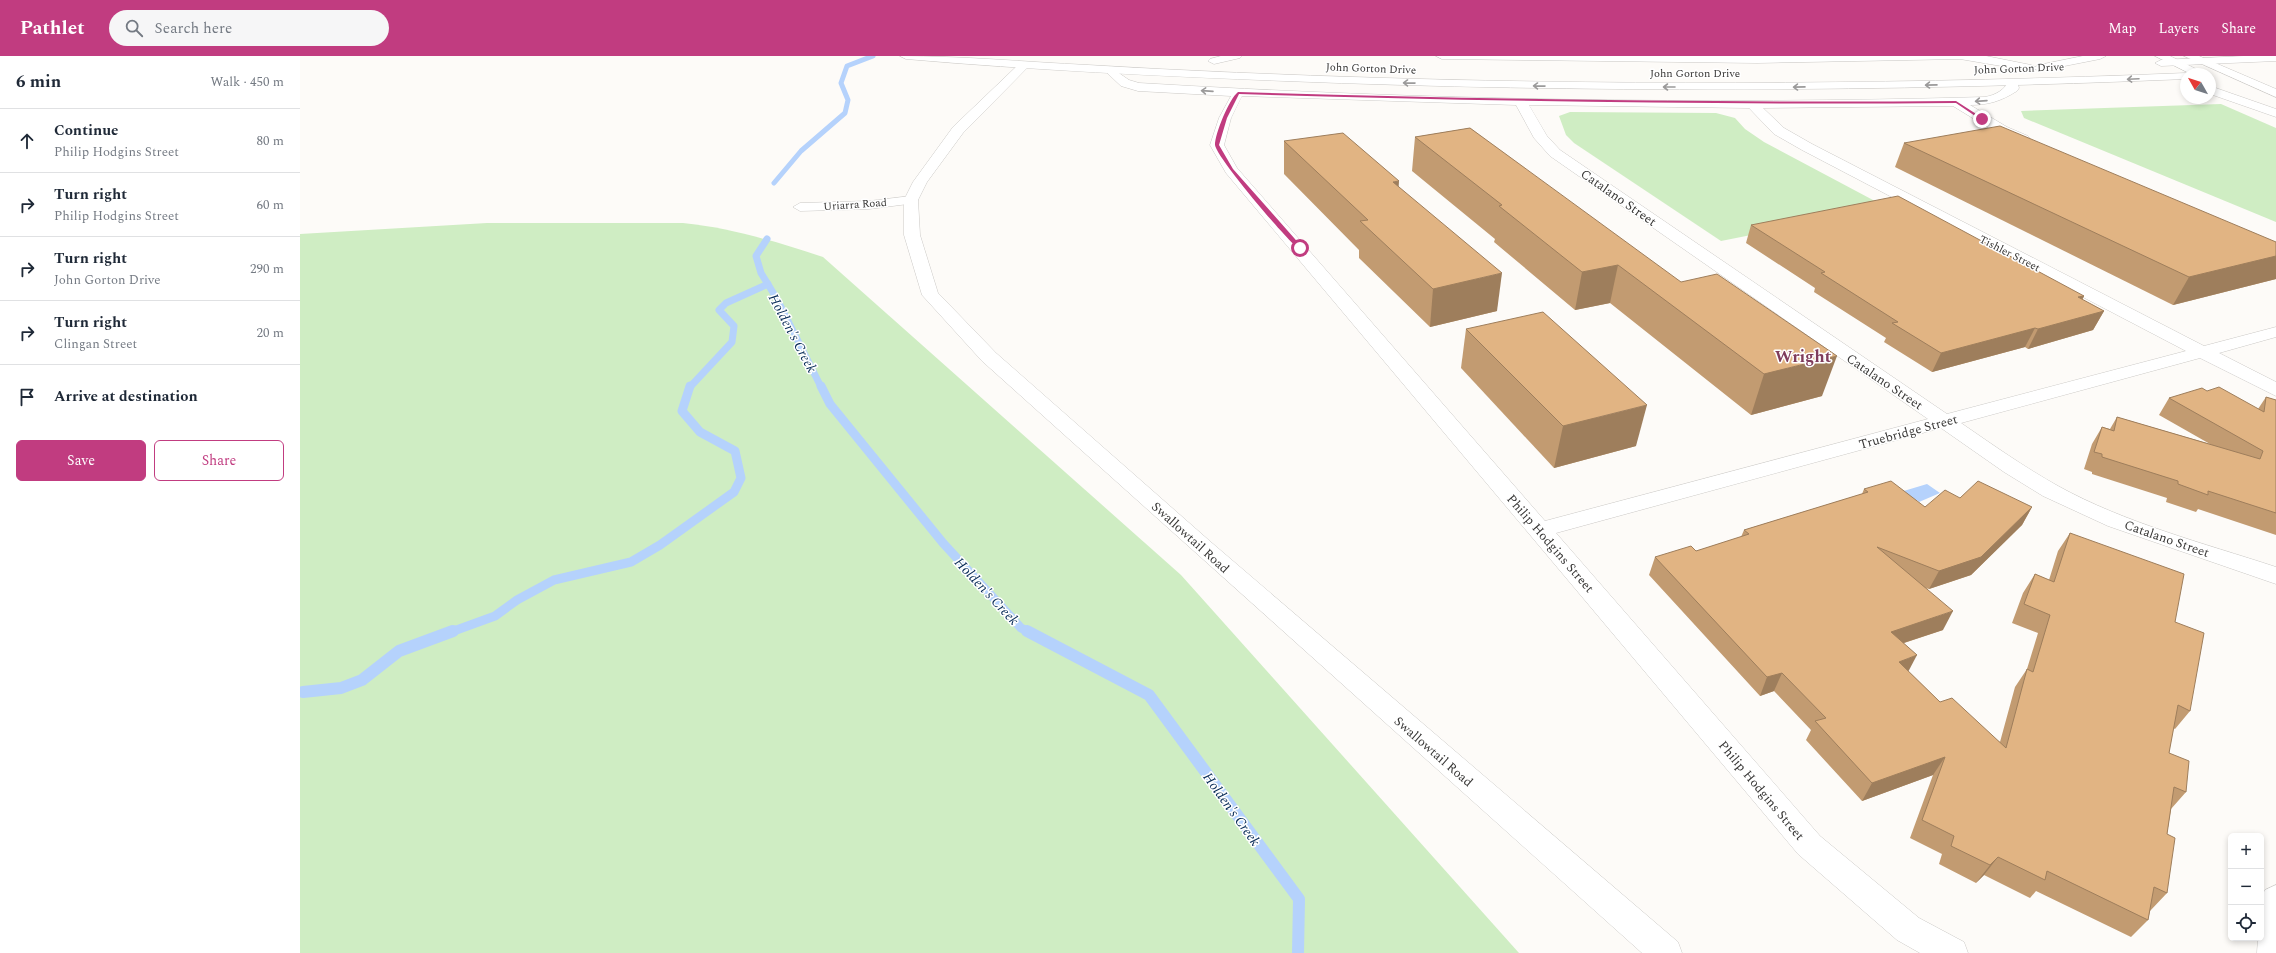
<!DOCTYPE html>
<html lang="en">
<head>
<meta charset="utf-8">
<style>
  :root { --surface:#fff; --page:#f6f6f7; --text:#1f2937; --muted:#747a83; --line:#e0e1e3; --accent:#c13c80 }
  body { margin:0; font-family:Spectral,serif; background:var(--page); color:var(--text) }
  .controls { position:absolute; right:12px; bottom:12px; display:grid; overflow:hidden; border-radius:6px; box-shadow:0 2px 6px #0003 }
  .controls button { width:36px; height:36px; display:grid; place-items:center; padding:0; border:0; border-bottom:1px solid var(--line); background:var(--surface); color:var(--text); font:20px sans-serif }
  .compass { position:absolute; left:1880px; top:12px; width:36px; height:36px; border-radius:50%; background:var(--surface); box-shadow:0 2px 6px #0003; rotate:309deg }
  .stop { position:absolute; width:12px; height:12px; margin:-9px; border:3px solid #c13c80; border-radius:50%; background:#fff }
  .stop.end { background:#c13c80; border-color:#fff; box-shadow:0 1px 4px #0008 }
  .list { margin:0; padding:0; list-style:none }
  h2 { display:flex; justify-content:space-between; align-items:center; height:52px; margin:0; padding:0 16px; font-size:17px }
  h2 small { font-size:13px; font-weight:400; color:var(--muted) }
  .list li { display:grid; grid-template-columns:26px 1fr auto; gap:12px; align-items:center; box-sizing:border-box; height:64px; padding:0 16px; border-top:1px solid var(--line) }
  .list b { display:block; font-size:15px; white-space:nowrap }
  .list p { margin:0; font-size:13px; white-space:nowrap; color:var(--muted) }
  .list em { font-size:13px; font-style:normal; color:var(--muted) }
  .actions { display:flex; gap:8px; padding:12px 16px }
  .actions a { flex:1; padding:9px 0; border:1px solid var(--accent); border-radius:6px; text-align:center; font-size:14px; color:var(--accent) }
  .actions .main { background:var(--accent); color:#fff }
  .icon { flex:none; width:22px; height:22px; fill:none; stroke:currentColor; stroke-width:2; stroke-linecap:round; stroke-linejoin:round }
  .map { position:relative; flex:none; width:1976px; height:897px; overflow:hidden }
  header { display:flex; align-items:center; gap:24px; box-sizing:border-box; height:56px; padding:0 20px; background:var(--accent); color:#fff }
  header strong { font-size:19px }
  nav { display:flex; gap:22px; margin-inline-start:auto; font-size:14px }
  .search { width:280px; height:36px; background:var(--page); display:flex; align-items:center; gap:10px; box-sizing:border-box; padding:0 14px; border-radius:22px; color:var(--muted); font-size:15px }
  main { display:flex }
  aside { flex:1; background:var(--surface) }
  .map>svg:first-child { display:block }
  .green { fill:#cfedc3 }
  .water { fill:#b5d2fc }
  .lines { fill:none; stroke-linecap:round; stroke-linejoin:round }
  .stream-far3 { stroke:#b5d2fc; stroke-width:5 }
  .stream-far2 { stroke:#b5d2fc; stroke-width:7 }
  .stream-far1 { stroke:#b5d2fc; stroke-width:9 }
  .stream { stroke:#b5d2fc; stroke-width:12 }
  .minor-casing { stroke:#cbc9c6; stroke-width:1 }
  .tertiary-casing { stroke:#cbc9c6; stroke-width:1 }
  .primary-casing { stroke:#cbc9c6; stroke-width:1 }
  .minor { fill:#fff; fill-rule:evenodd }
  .tertiary { fill:#fff; fill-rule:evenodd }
  .primary { fill:#fff; fill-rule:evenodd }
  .wall { fill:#c29b71 }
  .shaded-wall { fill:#9e7e5c }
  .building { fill:#e1b483; stroke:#9e7e5c }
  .oneway { stroke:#9b9a9a }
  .route { fill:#c13c80 }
  .labels { text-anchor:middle; stroke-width:3; stroke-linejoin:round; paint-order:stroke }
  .far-street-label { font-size:11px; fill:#373635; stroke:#fff }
  .street-label { font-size:13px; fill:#373635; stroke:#fff }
  .water-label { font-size:14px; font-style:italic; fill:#072b57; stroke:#fff }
  .district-label { font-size:17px; font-weight:bold; fill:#7f3c5b; stroke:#fff }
</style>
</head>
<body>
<header>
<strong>Pathlet</strong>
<div class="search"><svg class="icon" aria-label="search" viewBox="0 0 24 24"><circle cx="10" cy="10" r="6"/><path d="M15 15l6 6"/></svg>Search here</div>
<nav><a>Map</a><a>Layers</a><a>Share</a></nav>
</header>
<main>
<aside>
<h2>6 min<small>Walk · 450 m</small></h2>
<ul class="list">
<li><svg class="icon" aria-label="ahead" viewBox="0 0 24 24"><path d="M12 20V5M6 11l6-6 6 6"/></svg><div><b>Continue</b><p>Philip Hodgins Street</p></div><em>80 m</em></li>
<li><svg class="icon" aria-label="right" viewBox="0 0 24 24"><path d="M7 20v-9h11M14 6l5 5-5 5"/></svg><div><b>Turn right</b><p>Philip Hodgins Street</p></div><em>60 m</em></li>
<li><svg class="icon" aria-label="right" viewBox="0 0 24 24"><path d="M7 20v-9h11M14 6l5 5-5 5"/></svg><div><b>Turn right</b><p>John Gorton Drive</p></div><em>290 m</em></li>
<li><svg class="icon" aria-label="right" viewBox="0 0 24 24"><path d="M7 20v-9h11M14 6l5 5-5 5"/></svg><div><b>Turn right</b><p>Clingan Street</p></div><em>20 m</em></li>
<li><svg class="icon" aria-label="arrive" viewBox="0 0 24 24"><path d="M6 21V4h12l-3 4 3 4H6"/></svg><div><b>Arrive at destination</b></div></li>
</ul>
<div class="actions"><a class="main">Save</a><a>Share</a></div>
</aside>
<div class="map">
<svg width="1976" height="897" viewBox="0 0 1976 897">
  <rect width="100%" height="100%" fill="#fdfbf8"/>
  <g class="green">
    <polygon points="1921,48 1976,72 1976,166 1724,62 1721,55"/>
    <polygon points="1270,56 1416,57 1435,62 1445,73 1464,86 1588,152 1421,185 1274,87 1266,79 1259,60"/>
    <path d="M187,167H383C432,172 477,186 523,201L881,519L1219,897H0V178Z"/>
  </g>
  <polygon class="water" points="1627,428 1640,437 1619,446 1617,444 1609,446 1597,437"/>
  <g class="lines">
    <polyline class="stream-far3" points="474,127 501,95 545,57 548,44 541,27 547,10 573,0"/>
    <g class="stream-far2">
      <polyline points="467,183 456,200 461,217 477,243 521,331"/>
      <polyline points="390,331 432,286 434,270 419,254 426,247 468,228"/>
    </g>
    <g class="stream-far1">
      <polyline points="521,330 530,348 643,487 721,572 729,576"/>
      <polyline points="151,576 195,560 217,544 254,524 331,506 360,489 434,436 441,422 435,395 400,376 382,355 390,330"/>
    </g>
    <g class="stream">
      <polyline points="727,575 849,639 999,843 998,897"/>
      <polyline points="3,636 41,632 62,624 99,595 153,575"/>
    </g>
    <defs>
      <g id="minor">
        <polygon points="921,0 942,0 940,2 914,8 908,5 910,3"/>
        <polygon points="1136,0 1686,0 1731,9 1737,12 1731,15 1660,3 1457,7 1142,3"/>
        <path d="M810,11L829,24L839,27C1120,44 1403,49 1685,41C1696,39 1704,34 1709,25H1717L1719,32L1717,35C1701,45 1689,49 1670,49L1707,71L1728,80L1730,83L1723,87L1697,77L1653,50L1463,52L1484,72L1512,88L1904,290L1976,271V281L1919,297L1976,326V340L1900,302L1661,367C1693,389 1724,411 1758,430C1825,467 1903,487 1976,511V528L1808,470L1743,440L1704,416L1641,372L1256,477L1520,780L1619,862L1664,886L1668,897H1620L1597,884L1498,798L926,117L910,89L919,62L931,40L838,35L821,30L804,14ZM942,40L1216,49L1234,82L1250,100L1628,363L1245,465L937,112L924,89L931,62ZM1229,49L1449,52L1474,78L1502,94L1886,295L1647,358L1260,94L1247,80Z"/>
        <polygon points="611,140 616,141 618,144 616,147 569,153 500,155 493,151 500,147 569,145"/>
        <polygon points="1976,829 1976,897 1957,897 1958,882 1961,882 1961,842 1965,834"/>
      </g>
      <g id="tertiary">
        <polygon points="1855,0 1870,0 1902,16 1900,18 1891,18"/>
        <polygon points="1884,0 1899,0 1976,33 1976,41"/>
        <polygon points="724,6 730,9 728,11 663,77 627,126 618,144 620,179 638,237 696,297 912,487 1378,886 1382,897 1342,897 682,305 622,239 604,179 604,144 613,126 653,71 720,7"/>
      </g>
      <g id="primary">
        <path d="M600,0C663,0 725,6 788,9C887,15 986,19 1085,22C1352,30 1619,28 1886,17L1890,18H1886V23C1586,36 1286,37 985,25C859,20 732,14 606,3Z"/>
        <polygon points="1783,0 1806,0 1800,3 1739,15 1733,12 1739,9"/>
        <polygon points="1944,0 1976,0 1976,5 1861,10 1855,7 1861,4"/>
        <polygon points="1910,30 1976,53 1976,61 1910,38"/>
      </g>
    </defs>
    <use href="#minor" class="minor-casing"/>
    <use href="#tertiary" class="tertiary-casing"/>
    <use href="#primary" class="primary-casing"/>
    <use href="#minor" class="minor"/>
    <use href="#tertiary" class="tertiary"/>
    <use href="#primary" class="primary"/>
  </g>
  <g class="wall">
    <polygon points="1170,72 1522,340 1451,359 1310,247 1275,254 1194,186 1195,183 1112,115 1115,81"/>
    <polygon points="984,85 1099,131 1197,255 1130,271 1059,202 1059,194 984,118"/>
    <polygon points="1604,87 1976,186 1976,223 1873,249 1595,111"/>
    <polygon points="1451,169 1784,240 1782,244 1804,255 1793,274 1728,293 1725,291 1632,316 1584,286 1586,282 1514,236 1515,232 1446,187"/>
    <polygon points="1166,273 1336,390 1254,412 1161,312"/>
    <polygon points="1907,335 1958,353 1966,341 1976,344 1976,479 1898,453 1896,456 1866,446 1867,442 1792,418 1792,416 1784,413 1792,388 1802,371 1810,373 1817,361 1910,388 1859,359 1869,342"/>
    <polygon points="1564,433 1625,451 1660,442 1732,451 1722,469 1671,519 1629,533 1625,532 1643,574 1604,587 1608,615 1640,646 1700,686 1715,631 1727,613 1738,577 1712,567 1723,537 1735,518 1749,524 1758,495 1770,477 1875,566 1890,655 1875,673 1873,672 1869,697 1886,736 1871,753 1867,778 1867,837 1850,855 1848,864 1831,881 1736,835 1730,842 1684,819 1676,827 1639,808 1642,798 1610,782 1633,719 1562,745 1506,684 1511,674 1474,635 1460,640 1349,519 1355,501 1396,495 1441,481 1444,474 1562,438"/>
  </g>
  <g class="shaded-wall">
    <polygon points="1099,125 1097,160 1093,126"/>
    <polygon points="1976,200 1976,223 1873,249 1889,221"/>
    <polygon points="1318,209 1310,247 1275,254 1282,216"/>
    <polygon points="1202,217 1197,255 1130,271 1133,233"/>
    <polygon points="1784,240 1774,259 1778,241"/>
    <polygon points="1804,255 1793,274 1728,293 1738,273"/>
    <polygon points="1735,272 1725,291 1632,316 1641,297"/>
    <polygon points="1537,300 1522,340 1451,359 1464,318"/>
    <polygon points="1347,349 1336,390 1254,412 1263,370"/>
    <polygon points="1732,451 1722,469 1671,519 1629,533 1639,515"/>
    <polygon points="1653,555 1643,574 1582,594 1591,576"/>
    <polygon points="1617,599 1607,618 1599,606"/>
    <polygon points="1482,617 1474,635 1460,640 1467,621"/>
    <polygon points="1645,701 1633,719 1562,745 1572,727"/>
    <polygon points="1698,801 1684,819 1676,827 1690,809"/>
  </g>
  <g class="building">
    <polygon points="1700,70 1976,186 1976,200 1889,221 1604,87"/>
    <polygon points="1170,72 1381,226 1417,218 1537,300 1464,318 1318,209 1282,216 1199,150 1202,149 1115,81"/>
    <polygon points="1043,77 1099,125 1093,126 1202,217 1133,233 1060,165 1068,164 984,85"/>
    <polygon points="1598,140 1784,240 1778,241 1804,255 1738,273 1735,272 1641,297 1592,267 1598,266 1521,217 1525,216 1451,169"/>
    <polygon points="1243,256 1347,349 1263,370 1166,273"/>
    <polygon points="1919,331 1964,356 1966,341 1976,344 1976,457 1908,435 1908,439 1878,428 1878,425 1802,401 1802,398 1794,396 1802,371 1814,375 1817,361 1960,403 1963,395 1869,342 1902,332 1907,335"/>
    <polygon points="1591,425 1625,451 1645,434 1660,442 1678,425 1732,451 1681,501 1639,515 1577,491 1653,555 1591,576 1617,599 1599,606 1640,646 1652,642 1706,692 1727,613 1733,616 1750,559 1724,548 1735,518 1754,526 1770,477 1884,518 1875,566 1904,577 1890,655 1878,649 1869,697 1889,705 1886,736 1874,731 1867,778 1875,782 1867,837 1854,831 1848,864 1747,815 1745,824 1698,801 1690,809 1651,790 1654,780 1622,764 1645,701 1572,727 1515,665 1526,662 1482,617 1467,621 1355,501 1391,490 1396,495 1449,478 1444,474 1568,436 1564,433"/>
  </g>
  <defs><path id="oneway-shaft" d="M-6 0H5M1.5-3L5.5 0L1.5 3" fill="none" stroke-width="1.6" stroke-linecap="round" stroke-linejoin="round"/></defs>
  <g class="oneway">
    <use href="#oneway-shaft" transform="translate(1833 23) rotate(177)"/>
    <use href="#oneway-shaft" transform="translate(1109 27) rotate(-179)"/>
    <use href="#oneway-shaft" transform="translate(1631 29) rotate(179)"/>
    <use href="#oneway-shaft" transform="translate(1239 30) rotate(-179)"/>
    <use href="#oneway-shaft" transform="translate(1369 31) rotate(-180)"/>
    <use href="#oneway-shaft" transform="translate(1499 31) rotate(179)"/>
    <use href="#oneway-shaft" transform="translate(907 35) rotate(-176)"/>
    <use href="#oneway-shaft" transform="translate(1681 45) rotate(176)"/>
  </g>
  <path class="route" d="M938,36C1177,43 1417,47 1656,45L1684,63L1681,64L1656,47C1416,49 1178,45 939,38L927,62L919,89L933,113L1002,191L1000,194C989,187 916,101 915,89C915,78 929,43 938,36Z"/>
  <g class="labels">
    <g class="far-street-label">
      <text transform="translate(1071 12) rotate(2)" y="4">John Gorton Drive</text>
      <text transform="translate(1719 12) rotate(-2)" y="4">John Gorton Drive</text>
      <text x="1395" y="21">John Gorton Drive</text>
      <text transform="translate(555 148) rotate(-4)" y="4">Uriarra Road</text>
      <text transform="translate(1710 197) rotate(27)" y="4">Tishler Street</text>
    </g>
    <g class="street-label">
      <text transform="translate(1319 141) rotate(35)" y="5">Catalano Street</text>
      <text transform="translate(1585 325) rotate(34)" y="5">Catalano Street</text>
      <text transform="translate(1608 375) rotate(-15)" y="5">Truebridge Street</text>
      <text transform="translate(891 481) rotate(42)" y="5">Swallowtail Road</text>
      <text transform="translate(1867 482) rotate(19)" y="5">Catalano Street</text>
      <text transform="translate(1251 487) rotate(49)" y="5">Philip Hodgins Street</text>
      <text transform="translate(1134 695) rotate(41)" y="5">Swallowtail Road</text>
      <text transform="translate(1462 734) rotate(50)" y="5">Philip Hodgins Street</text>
    </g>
    <g class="water-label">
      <text transform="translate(493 277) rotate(62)" y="5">Holden's Creek</text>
      <text transform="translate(687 535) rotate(47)" y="5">Holden's Creek</text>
      <text transform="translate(932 753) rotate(54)" y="5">Holden's Creek</text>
    </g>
    <g class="district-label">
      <text x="1503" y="306">Wright</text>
    </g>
  </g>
</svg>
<div class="controls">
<button>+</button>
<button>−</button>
<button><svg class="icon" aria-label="locate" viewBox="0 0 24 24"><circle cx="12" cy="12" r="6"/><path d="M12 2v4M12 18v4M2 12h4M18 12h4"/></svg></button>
</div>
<svg class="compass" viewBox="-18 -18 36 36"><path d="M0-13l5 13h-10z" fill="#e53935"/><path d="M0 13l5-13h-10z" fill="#747a83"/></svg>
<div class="stop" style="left:1000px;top:192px"></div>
<div class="stop end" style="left:1682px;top:63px"></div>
</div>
</main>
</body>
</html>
